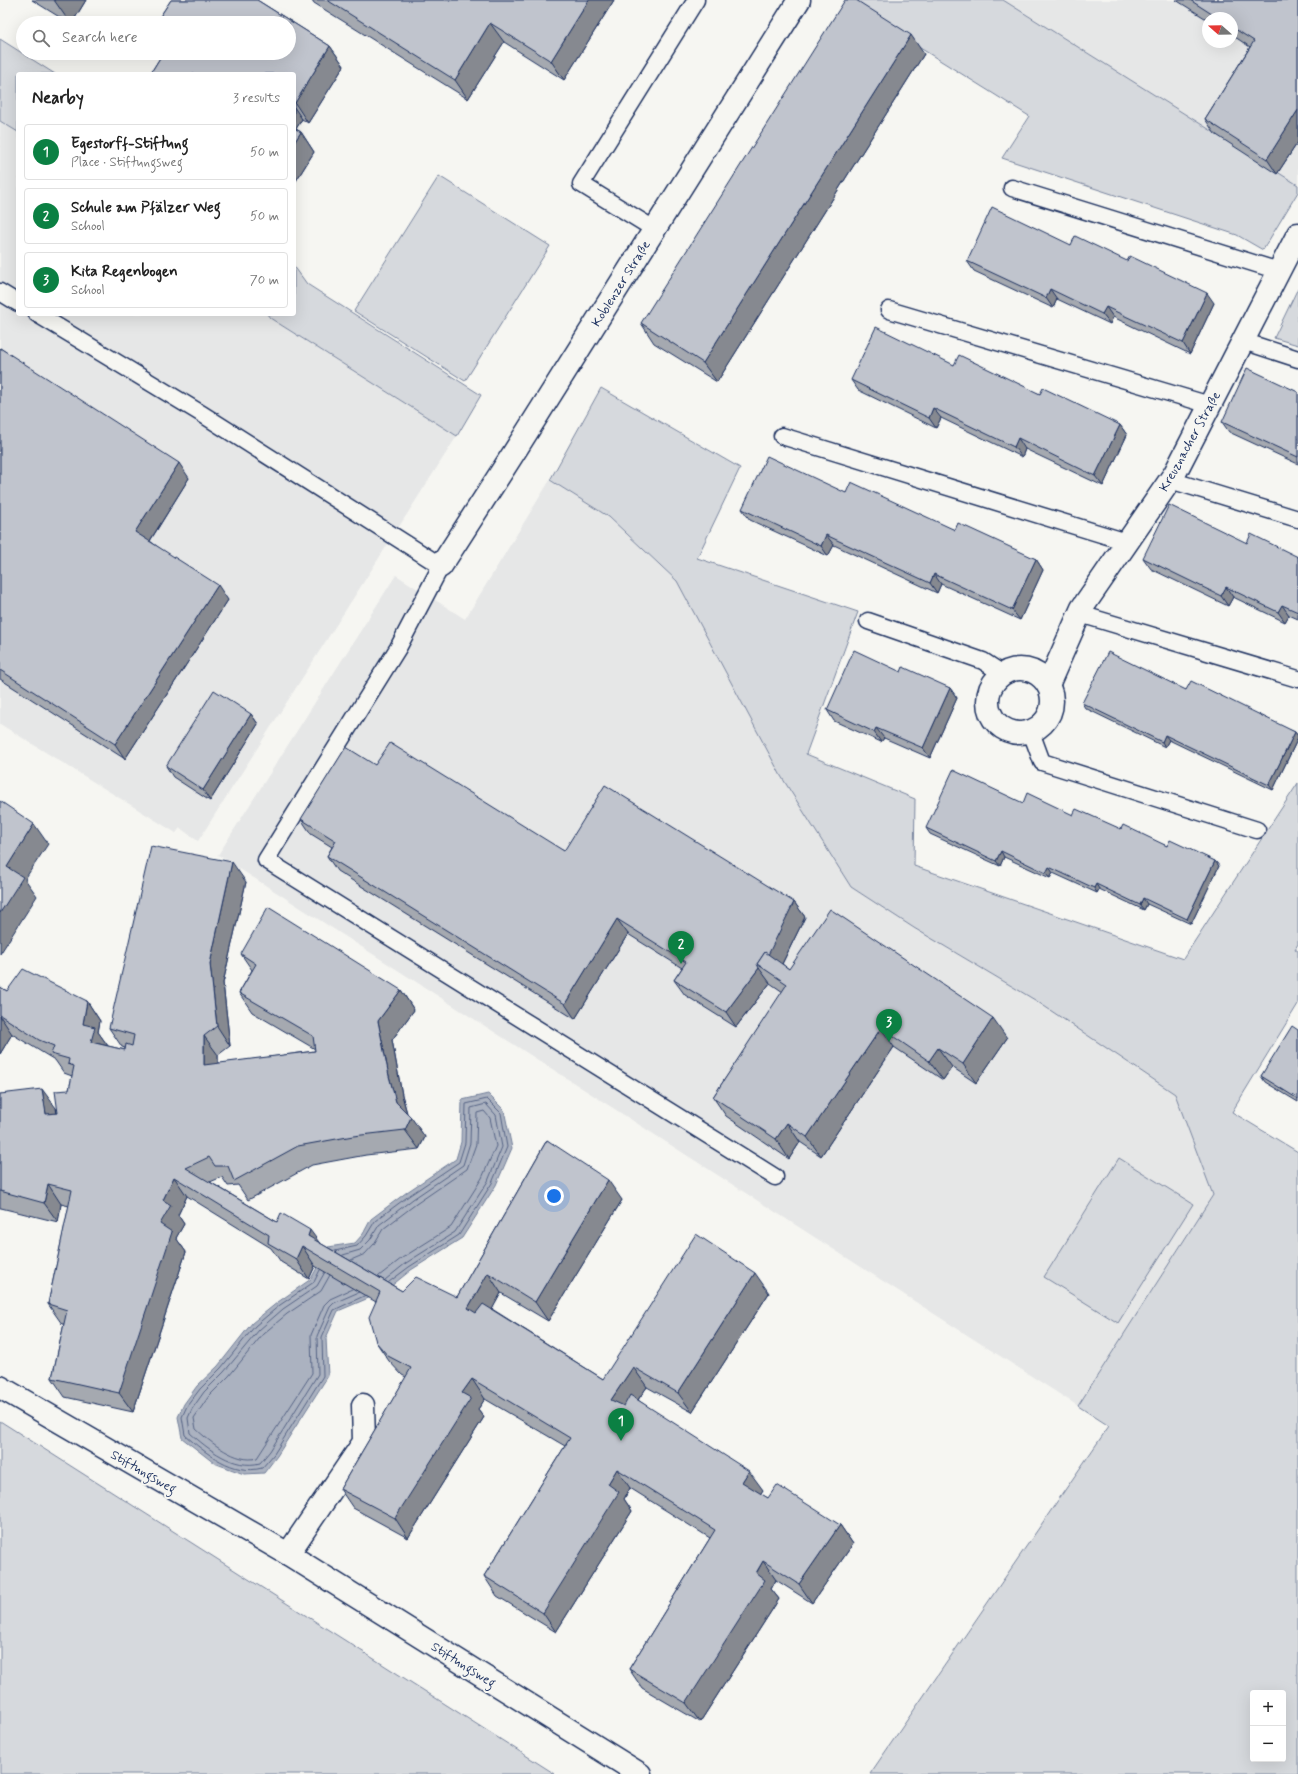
<!DOCTYPE html>
<html lang="en">
<head>
<meta charset="utf-8">
<style>
  :root { --surface:#fff; --page:#f6f6f6; --text:#222; --muted:#767676; --line:#e0e0e0; --accent:#0b8043 }
  body { margin:0; font-family:Mynerve,sans-serif; background:var(--page); color:var(--text) }
  .controls { position:absolute; right:12px; bottom:12px; display:grid; overflow:hidden; border-radius:4px; box-shadow:0 4px 16px #0002 }
  .controls button { width:36px; height:36px; display:grid; place-items:center; padding:0; border:0; border-bottom:1px solid var(--line); background:var(--surface); color:var(--text); font:20px sans-serif }
  .compass { position:absolute; left:1202px; top:12px; width:36px; height:36px; border-radius:50%; background:var(--surface); box-shadow:0 4px 16px #0002; rotate:290deg }
  .you { position:absolute; left:554px; top:1196px; width:14px; height:14px; margin:-10px; border:3px solid #fff; border-radius:50%; background:#1a73e8; box-shadow:0 0 0 6px #1a73e833 }
  .badge { display:grid; place-items:center; width:26px; height:26px; border-radius:50%; background:var(--accent); color:#fff; font-size:13px; font-weight:700 }
  .pin { position:absolute; translate:-50% -33px; filter:drop-shadow(0 1px 2px #0008) }
  .pin::after { content:''; position:absolute; top:21px; width:14px; height:12px; background:inherit; clip-path:polygon(0 0,100% 0,50% 100%) }
  .list { margin:0; padding:0; list-style:none }
  h2 { display:flex; justify-content:space-between; align-items:center; height:52px; margin:0; padding:0 16px; font-size:17px }
  h2 small { font-size:13px; font-weight:400; color:var(--muted) }
  .list li { display:grid; grid-template-columns:26px 1fr auto; gap:12px; align-items:center; box-sizing:border-box; height:56px; margin:0 8px 8px; padding:0 8px; border:1px solid var(--line); border-radius:4px }
  .list b { display:block; font-size:15px; white-space:nowrap }
  .list p { margin:0; font-size:13px; white-space:nowrap; color:var(--muted) }
  .list em { font-size:13px; font-style:normal; color:var(--muted) }
  .icon { flex:none; width:22px; height:22px; fill:none; stroke:currentColor; stroke-width:2; stroke-linecap:round; stroke-linejoin:round }
  .map { position:relative; flex:none; width:1298px; height:1774px; overflow:hidden }
  .search { position:absolute; background:var(--surface); box-shadow:0 4px 16px #0002; left:16px; top:16px; width:280px; height:44px; display:flex; align-items:center; gap:10px; box-sizing:border-box; padding:0 14px; border-radius:22px; color:var(--muted); font-size:15px }
  .panel { position:absolute; background:var(--surface); box-shadow:0 4px 16px #0002; left:16px; top:72px; width:280px; height:244px; border-radius:4px }
  .map>svg:first-child { display:block }
  .built { fill:#e6e7e7; fill-rule:evenodd }
  .green { fill:#d6d9dd; stroke:#78849e; fill-rule:evenodd }
  .water { fill:#abb2c0; stroke:#717e99 }
  .lines { fill:none; stroke-linecap:round; stroke-linejoin:round }
  .shore { stroke:#556385; stroke-width:1 }
  .service-casing { stroke:#1b2f5e; stroke-width:19 }
  .minor-casing { stroke:#1b2f5e; stroke-width:25 }
  .service { stroke:#f6f6f2; stroke-width:16 }
  .minor { stroke:#f6f6f2; stroke-width:22 }
  .wall { fill:#a5a9b0; stroke:#1b2f5e }
  .shaded-wall { fill:#868990; stroke:#1b2f5e }
  .building { fill:#c0c4cd; stroke:#1b2f5e }
  .labels { text-anchor:middle; stroke-width:4; stroke-linejoin:round; paint-order:stroke }
  .street-label { font-size:13px; fill:#1b2f5e; stroke:#f6f6f2 }
</style>
</head>
<body>
<div class="map">
<svg width="1298" height="1774" viewBox="0 0 1298 1774">
  <rect width="100%" height="100%" fill="#f6f6f2"/>
  <filter id="ink" filterUnits="userSpaceOnUse"><feTurbulence type="fractalNoise" baseFrequency=".025" numOctaves="2"/><feDisplacementMap in="SourceGraphic" scale="8" xChannelSelector="R" yChannelSelector="G"/><feConvolveMatrix kernelMatrix="1 2 1 2 8 2 1 2 1" color-interpolation-filters="sRGB"/></filter>
  <g filter="url(#ink)">
    <g class="built">
      <path d="M1003,0H1298V185ZM1208,18H1232V42H1208Z"/>
      <polygon points="0,121 18,132 18,314 267,314 270,318 457,436 198,841 180,828 176,833 0,724"/>
      <polygon points="550,480 609,517 677,581 781,776 851,887 914,928 1035,1000 1175,1094 1213,1195 1078,1406 218,855 396,575 465,619"/>
    </g>
    <g class="green">
      <polygon points="846,0 1003,0 1298,185 1298,192 1263,250 1237,235 1002,158 1029,116 845,1"/>
      <polygon points="0,39 55,74 18,74 18,132 0,121"/>
      <polygon points="439,176 550,246 465,381 354,311"/>
      <polygon points="294,266 307,284 481,395 457,436 270,318 267,314 294,314"/>
      <polygon points="1298,288 1298,345 1274,338"/>
      <path d="M601,388L740,468L697,558L858,612L806,754L915,799L914,866L1183,959L1298,783V944L1295,949L1298,951V1004L1232,1112L1298,1152V1774H870L1109,1426L1078,1406L1213,1195L1175,1094L1035,1000L914,928L851,887L781,776L677,581L609,517L550,480ZM1253,1693H1283V1759H1253Z"/>
      <polygon points="1119,1158 1193,1204 1118,1323 1044,1277"/>
      <polygon points="0,1421 555,1774 0,1774"/>
    </g>
    <polygon class="water" points="488,1094 504,1110 512,1148 496,1185 462,1238 411,1270 385,1291 338,1311 326,1338 328,1376 277,1456 264,1473 244,1474 214,1463 182,1438 178,1417 184,1404 197,1386 218,1366 252,1323 278,1302 311,1279 328,1247 355,1243 363,1234 371,1219 407,1192 456,1159 461,1142 462,1100"/>
    <g class="lines">
      <g class="shore">
        <polyline points="335,1251 357,1246 366,1236 375,1221 410,1195 459,1162 465,1143 466,1104 487,1099 501,1113 507,1147 492,1183 459,1235 409,1267 389,1282"/>
        <polyline points="343,1255 360,1250 370,1240 379,1225 413,1199 463,1165 470,1143 471,1108 486,1104 496,1115 502,1147 488,1181 455,1232 406,1263 385,1280"/>
        <polyline points="351,1260 365,1254 374,1244 383,1229 416,1204 467,1169 476,1144 477,1113 484,1111 490,1118 496,1146 482,1178 451,1227 402,1258 379,1276"/>
        <path d="M320,1270L314,1282L280,1305L255,1326L221,1368L200,1389L187,1406L182,1417L185,1435C205,1453 234,1476 262,1468L274,1454L323,1376L322,1337L334,1310L364,1296"/>
        <path d="M325,1272L317,1286L283,1309L259,1330L224,1372L204,1392L192,1409L188,1418L190,1433C208,1449 234,1470 260,1463L270,1451L318,1374L317,1336L330,1307L334,1303L359,1292"/>
        <path d="M330,1275L321,1291L287,1314L263,1334L229,1376L209,1396L194,1418L196,1429C210,1442 237,1464 257,1458L312,1373L311,1335L324,1305L330,1299L352,1289"/>
      </g>
      <defs>
        <g id="service">
          <polyline points="1012,188 1279,271"/>
          <polyline points="654,229 581,184 696,0"/>
          <polyline points="0,292 18,303"/>
          <polyline points="889,310 1210,405"/>
          <polyline points="37,314 202,414 441,566 398,648 266,860 775,1177"/>
          <polyline points="1243,341 1298,359"/>
          <polyline points="782,436 1127,542"/>
          <polyline points="1170,480 1298,519"/>
          <polyline points="1080,614 1298,679"/>
          <polyline points="868,621 983,661 1003,674"/>
          <polyline points="1031,732 1042,762 1257,830"/>
        </g>
        <g id="minor">
          <polyline points="441,566 513,454 799,0"/>
          <circle cx="1020" cy="701" r="32"/>
          <polyline points="1048,685 1082,608 1175,473 1298,234"/>
          <polyline points="0,1387 288,1554 640,1774"/>
          <polyline points="288,1554 364,1442 363,1405"/>
        </g>
      </defs>
      <use href="#service" class="service-casing"/>
      <use href="#minor" class="minor-casing"/>
      <use href="#service" class="service"/>
      <use href="#minor" class="minor"/>
    </g>
    <g class="wall">
      <polygon points="32,0 86,0 72,23 69,23"/>
      <polygon points="171,0 257,0 330,46 344,66 308,123 302,119 296,129 301,132 314,152 294,184 294,74 150,74 163,53 289,53 289,23 163,23 159,18"/>
      <polygon points="312,0 614,0 564,80 504,42 468,99 314,3"/>
      <polygon points="1176,0 1298,0 1298,142 1277,174 1215,134 1205,119 1250,47 1232,35 1232,18 1208,18 1208,20"/>
      <polygon points="924,54 717,382 654,343 641,323"/>
      <polygon points="1071,245 1214,303 1190,354 1113,317 1110,324 1057,299 1053,308 974,271 967,261"/>
      <polygon points="0,348 189,478 150,541 228,600 125,759 0,679"/>
      <polygon points="954,365 1040,394 1120,425 1127,435 1103,486 1025,449 1022,457 941,418 936,428 858,390 851,380"/>
      <polygon points="1298,392 1298,464 1229,432 1222,422"/>
      <polygon points="846,493 955,530 1036,559 1043,570 1020,620 941,584 937,593 834,545 828,556 750,520 742,509"/>
      <polygon points="1247,543 1298,557 1298,619 1289,615 1285,622 1233,597 1228,606 1151,569 1143,558"/>
      <polygon points="901,672 950,688 957,698 930,758 884,738 881,742 834,721 827,710"/>
      <polygon points="1186,690 1295,732 1298,736 1298,738 1273,790 1169,740 1165,747 1085,708 1082,703"/>
      <polygon points="251,714 258,724 210,801 173,777 166,766"/>
      <polygon points="375,765 564,851 794,902 805,917 782,964 789,969 1007,1038 976,1083 952,1067 943,1080 894,1047 821,1156 800,1142 789,1159 726,1116 713,1097 783,992 770,983 736,1027 685,995 674,980 682,968 628,934 575,1019 337,871 327,856 332,847 311,834 301,819"/>
      <polygon points="1023,803 1121,829 1167,846 1215,861 1219,866 1191,924 1147,904 1144,910 1099,889 1097,893 1053,873 1050,878 1004,857 1000,866 930,834 926,828"/>
      <polygon points="246,882 223,983 230,1046 218,1055 218,1064 315,1051 315,1049 252,1012 239,993 252,970 241,954 401,990 414,1010 392,1040 402,1095 407,1113 425,1137 419,1149 366,1155 312,1165 248,1200 238,1185 228,1186 222,1177 210,1182 277,1222 320,1243 402,1291 457,1297 547,1140 622,1200 548,1321 501,1293 492,1309 603,1379 769,1293 692,1412 647,1387 638,1400 763,1490 760,1494 768,1498 840,1525 853,1544 812,1603 776,1580 771,1589 779,1599 700,1722 642,1688 629,1669 710,1538 630,1488 624,1499 632,1511 556,1632 497,1596 484,1576 565,1446 485,1399 478,1409 484,1417 408,1538 353,1508 340,1489 406,1377 402,1375 389,1361 376,1342 376,1302 315,1266 309,1279 281,1262 271,1248 187,1196 178,1215 184,1224 176,1238 186,1252 133,1412 65,1397 52,1378 64,1324 62,1324 48,1304 69,1206 61,1204 58,1222 1,1208 0,1208 0,1094 56,1108 57,1113 58,1113 69,1090 72,1076 64,1073 55,1060 53,1059 12,1034 0,1054 0,987 7,991 87,1001 100,1021 98,1032 108,1046 125,1050 125,1048 122,1047 109,1028"/>
      <polygon points="1298,1030 1298,1102 1265,1082 1261,1076"/>
    </g>
    <g class="shaded-wall">
      <polygon points="54,0 86,0 72,23 70,23"/>
      <polygon points="589,0 614,0 564,80 551,61"/>
      <polygon points="490,23 504,42 468,99 455,80"/>
      <polygon points="911,35 924,54 717,382 703,363"/>
      <polygon points="330,46 344,66 308,123 295,103"/>
      <polygon points="294,107 302,119 294,132"/>
      <polygon points="1298,110 1298,142 1277,174 1267,159"/>
      <polygon points="301,132 314,152 294,184 294,143"/>
      <polygon points="1050,289 1057,299 1053,308 1046,298"/>
      <polygon points="1207,293 1214,303 1190,354 1183,343"/>
      <polygon points="1106,307 1113,317 1110,324 1102,314"/>
      <polygon points="933,408 941,418 936,428 929,418"/>
      <polygon points="1120,425 1127,435 1103,486 1095,476"/>
      <polygon points="1018,438 1025,449 1022,457 1014,447"/>
      <polygon points="179,463 189,478 146,547 135,532"/>
      <polygon points="826,535 834,545 828,556 821,546"/>
      <polygon points="1036,559 1043,570 1020,620 1012,610"/>
      <polygon points="934,574 941,584 937,593 930,583"/>
      <polygon points="218,585 228,600 125,759 115,744"/>
      <polygon points="1226,587 1233,597 1228,606 1221,596"/>
      <polygon points="1282,605 1289,615 1285,622 1278,612"/>
      <polygon points="950,688 957,698 930,758 923,748"/>
      <polygon points="251,714 258,724 210,801 203,790"/>
      <polygon points="876,728 884,738 881,742 874,732"/>
      <polygon points="1295,732 1298,736 1298,738 1273,790 1269,785"/>
      <polygon points="1165,735 1169,740 1165,747 1162,742"/>
      <polygon points="34,824 48,844 25,879 37,896 0,954 0,913 7,867"/>
      <polygon points="1001,851 1004,857 1000,866 996,861"/>
      <polygon points="1215,861 1219,866 1191,924 1187,919"/>
      <polygon points="232,862 246,882 223,983 230,1046 217,1026 210,964"/>
      <polygon points="1049,867 1053,873 1050,878 1046,873"/>
      <polygon points="1096,884 1099,889 1097,893 1094,888"/>
      <polygon points="1143,898 1147,904 1144,910 1140,905"/>
      <polygon points="794,902 805,917 778,972 760,966"/>
      <polygon points="617,919 628,934 575,1019 565,1004"/>
      <polygon points="759,968 770,983 736,1027 726,1012"/>
      <polygon points="401,990 414,1010 392,1040 402,1095 409,1121 396,1102 389,1076 378,1021"/>
      <polygon points="87,1001 100,1021 98,1032 108,1046 91,1042 83,1024"/>
      <polygon points="0,1016 12,1034 0,1054"/>
      <polygon points="993,1018 1007,1038 976,1083 963,1064"/>
      <polygon points="881,1028 894,1047 821,1156 807,1137"/>
      <polygon points="204,1036 218,1055 218,1085 204,1065"/>
      <polygon points="938,1048 952,1067 943,1080 929,1061"/>
      <polygon points="42,1089 56,1108 60,1133 46,1114"/>
      <polygon points="411,1117 425,1137 419,1149 405,1130"/>
      <polygon points="787,1123 800,1142 789,1159 776,1139"/>
      <polygon points="174,1177 187,1196 178,1215 184,1224 176,1238 186,1252 133,1412 119,1393 163,1200"/>
      <polygon points="608,1180 622,1200 548,1321 535,1302"/>
      <polygon points="48,1184 61,1204 58,1222 44,1203"/>
      <polygon points="310,1230 324,1249 308,1236"/>
      <polygon points="302,1246 315,1266 309,1279 296,1259"/>
      <polygon points="488,1273 501,1293 482,1328 468,1308"/>
      <polygon points="755,1273 769,1293 692,1412 678,1393"/>
      <polygon points="633,1367 647,1387 624,1419 611,1400"/>
      <polygon points="472,1379 485,1399 478,1409 484,1417 408,1538 395,1518 462,1393"/>
      <polygon points="617,1469 630,1488 624,1499 632,1511 556,1632 543,1613 608,1484"/>
      <polygon points="749,1471 763,1490 755,1502 742,1482"/>
      <polygon points="840,1525 853,1544 812,1603 799,1584"/>
      <polygon points="763,1561 776,1580 771,1589 779,1599 700,1722 686,1703"/>
    </g>
    <g class="building">
      <polygon points="171,0 257,0 330,46 295,103 294,103 294,74 150,74 163,53 289,53 289,23 167,23 159,18"/>
      <polygon points="327,0 589,0 551,61 490,23 455,80"/>
      <polygon points="845,0 856,0 911,35 703,363 641,323"/>
      <polygon points="1190,0 1298,0 1298,110 1267,159 1205,119 1254,41 1232,27 1232,18 1218,18"/>
      <polygon points="294,128 301,132 294,143"/>
      <polygon points="992,207 1071,245 1075,236 1127,261 1130,256 1207,293 1183,343 1106,307 1102,314 1050,289 1046,298 967,261"/>
      <polygon points="876,327 954,365 959,355 1040,394 1043,388 1120,425 1095,476 1018,438 1014,447 933,408 929,418 851,380"/>
      <polygon points="0,348 179,463 135,532 218,585 115,744 0,670"/>
      <polygon points="1247,368 1298,392 1298,457 1222,422"/>
      <polygon points="767,456 846,493 851,482 955,530 958,523 1036,559 1012,610 934,574 930,583 826,535 821,546 742,509"/>
      <polygon points="1169,505 1247,543 1251,534 1298,557 1298,612 1282,605 1278,612 1226,587 1221,596 1143,558"/>
      <polygon points="854,650 901,672 903,667 950,688 923,748 876,728 874,732 827,710"/>
      <polygon points="1108,652 1186,690 1191,681 1295,732 1269,785 1165,735 1162,742 1082,703"/>
      <polygon points="214,690 251,714 203,790 166,766"/>
      <polygon points="390,743 564,851 605,785 794,902 768,955 765,952 757,964 759,968 726,1012 674,980 686,962 617,919 565,1004 327,856 336,841 301,819 346,747 375,765"/>
      <polygon points="953,770 1023,803 1027,793 1073,815 1076,809 1121,829 1123,825 1167,846 1170,840 1215,861 1187,919 1143,898 1140,905 1096,884 1094,888 1049,867 1046,873 1001,851 996,861 926,828"/>
      <polygon points="0,801 34,824 7,867 23,877 0,913"/>
      <polygon points="151,846 232,862 210,964 217,1026 204,1036 204,1065 315,1051 313,1036 239,993 256,964 241,954 268,907 401,990 378,1021 389,1076 396,1102 411,1117 405,1130 353,1136 298,1146 234,1181 228,1166 215,1166 209,1157 186,1168 277,1222 281,1213 310,1230 308,1236 402,1291 416,1277 457,1297 547,1140 608,1180 535,1302 488,1273 468,1308 476,1313 483,1304 603,1379 696,1234 755,1273 678,1393 633,1367 611,1400 624,1406 630,1395 749,1471 742,1482 768,1498 777,1485 840,1525 799,1584 763,1561 756,1573 765,1580 686,1703 629,1669 715,1530 617,1469 608,1484 619,1492 543,1613 484,1576 570,1438 472,1379 462,1393 471,1398 395,1518 340,1489 411,1368 388,1356 376,1342 369,1317 380,1292 302,1246 296,1259 268,1243 269,1235 174,1177 163,1200 171,1205 160,1224 172,1232 119,1393 52,1378 67,1310 48,1304 72,1190 48,1184 44,1203 0,1191 0,1094 42,1089 46,1114 58,1113 55,1091 69,1090 74,1066 68,1064 69,1059 51,1054 54,1046 39,1040 0,1015 0,987 7,991 23,969 87,1001 83,1024 95,1027 91,1042 125,1050 126,1044 132,1046 134,1035 109,1028"/>
      <polygon points="830,909 993,1018 963,1064 938,1048 929,1061 881,1028 807,1137 787,1123 776,1139 713,1097 787,984 757,964 765,952 789,969"/>
      <polygon points="1292,1026 1298,1030 1298,1099 1261,1076"/>
    </g>
  </g>
  <g class="labels">
    <g class="street-label">
      <text transform="translate(620 283) rotate(-58)" y="5">Koblenzer Straße</text>
      <text transform="translate(1189 441) rotate(-61)" y="5">Kreuznacher Straße</text>
      <text transform="translate(144 1471) rotate(30)" y="5">Stiftungsweg</text>
      <text transform="translate(464 1664) rotate(32)" y="5">Stiftungsweg</text>
    </g>
  </g>
</svg>
<div class="controls">
<button>+</button>
<button>−</button>
</div>
<svg class="compass" viewBox="-18 -18 36 36"><path d="M0-13l5 13h-10z" fill="#e53935"/><path d="M0 13l5-13h-10z" fill="#767676"/></svg>
<div class="you"></div>
<div class="pin badge" style="left:621px;top:1441px">1</div>
<div class="pin badge" style="left:681px;top:964px">2</div>
<div class="pin badge" style="left:889px;top:1042px">3</div>
<div class="search"><svg class="icon" aria-label="search" viewBox="0 0 24 24"><circle cx="10" cy="10" r="6"/><path d="M15 15l6 6"/></svg>Search here</div>
<section class="panel">
<h2>Nearby<small>3 results</small></h2>
<ul class="list">
<li><span class="badge">1</span><div><b>Egestorff-Stiftung</b><p>Place · Stiftungsweg</p></div><em>50 m</em></li>
<li><span class="badge">2</span><div><b>Schule am Pfälzer Weg</b><p>School</p></div><em>50 m</em></li>
<li><span class="badge">3</span><div><b>Kita Regenbogen</b><p>School</p></div><em>70 m</em></li>
</ul>
</section>
</div>
</body>
</html>
